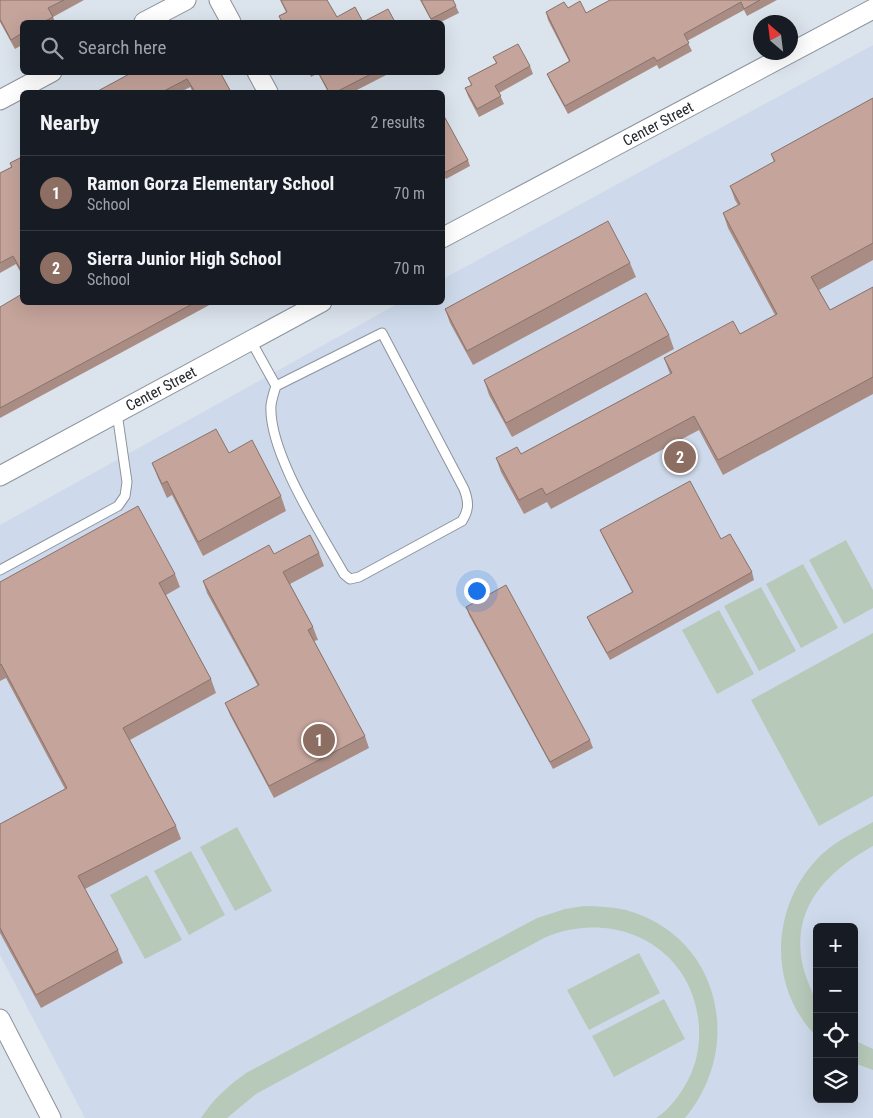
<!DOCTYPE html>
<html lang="en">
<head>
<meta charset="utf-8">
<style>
  :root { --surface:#171b24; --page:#20242c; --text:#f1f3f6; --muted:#9ea1a6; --line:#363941; --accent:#3e858d }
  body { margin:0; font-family:"Roboto Condensed",sans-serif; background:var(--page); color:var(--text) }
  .controls { position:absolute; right:15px; bottom:15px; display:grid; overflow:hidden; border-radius:8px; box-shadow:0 5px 20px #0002 }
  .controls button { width:45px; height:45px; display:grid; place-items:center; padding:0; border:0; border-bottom:1px solid var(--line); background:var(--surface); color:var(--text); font:25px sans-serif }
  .compass { position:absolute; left:753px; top:15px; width:45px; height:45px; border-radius:50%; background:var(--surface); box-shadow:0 5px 20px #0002; rotate:332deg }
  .you { position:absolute; left:476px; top:590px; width:18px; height:18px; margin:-12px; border:4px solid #fff; border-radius:50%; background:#1a73e8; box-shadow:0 0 0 8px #1a73e833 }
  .badge { display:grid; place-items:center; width:32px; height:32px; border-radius:50%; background:var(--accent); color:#fff; font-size:16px; font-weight:700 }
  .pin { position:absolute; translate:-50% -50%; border:2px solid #fff; box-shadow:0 1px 5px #0006 }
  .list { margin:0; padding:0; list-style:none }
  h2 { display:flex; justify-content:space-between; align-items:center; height:65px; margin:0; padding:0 20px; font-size:21px }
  h2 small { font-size:16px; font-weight:400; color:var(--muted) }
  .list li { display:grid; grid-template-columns:32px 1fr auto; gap:15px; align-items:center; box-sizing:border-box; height:75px; padding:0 20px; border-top:1px solid var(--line) }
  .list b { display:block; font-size:19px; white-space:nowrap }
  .list p { margin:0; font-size:16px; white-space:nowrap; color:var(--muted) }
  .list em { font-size:16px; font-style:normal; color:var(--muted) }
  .icon { flex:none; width:28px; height:28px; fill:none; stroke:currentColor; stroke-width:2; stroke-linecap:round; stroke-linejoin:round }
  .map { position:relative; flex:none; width:873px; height:1118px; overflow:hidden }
  .search { position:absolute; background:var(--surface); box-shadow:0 5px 20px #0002; left:20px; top:20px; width:425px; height:55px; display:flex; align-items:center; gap:12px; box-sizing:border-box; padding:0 18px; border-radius:8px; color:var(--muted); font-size:19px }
  .panel { position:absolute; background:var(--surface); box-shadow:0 5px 20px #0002; left:20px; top:90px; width:425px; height:215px; border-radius:8px }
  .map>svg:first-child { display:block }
  .built { fill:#cedaeb; fill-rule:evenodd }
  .green { fill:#b7caba }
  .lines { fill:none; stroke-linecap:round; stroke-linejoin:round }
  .service-casing { stroke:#8c939c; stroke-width:11 }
  .minor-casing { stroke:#8c939c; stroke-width:21 }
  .service { stroke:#fff; stroke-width:9 }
  .minor { stroke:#fff; stroke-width:19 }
  .wall { fill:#a98d85 }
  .building { fill:#c4a49b; stroke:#89736c }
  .labels { text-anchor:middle; stroke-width:4.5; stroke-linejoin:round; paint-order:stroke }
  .street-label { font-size:15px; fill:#23262a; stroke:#fff }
</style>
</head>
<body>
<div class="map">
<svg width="873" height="1118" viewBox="0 0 873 1118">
  <rect width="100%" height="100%" fill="#dbe3ed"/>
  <path class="built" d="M873,45V1118H85L0,955V525L399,303L442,302L443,279ZM817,927H854V1099H817Z"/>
  <g class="green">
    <polygon points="846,540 873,590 873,608 844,624 809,560"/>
    <polygon points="803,564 838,628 801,648 766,584"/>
    <polygon points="761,587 796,651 759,671 724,606"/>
    <polygon points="719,610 754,674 717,694 682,630"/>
    <polygon points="873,633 873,796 819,826 751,700"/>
    <path d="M873,822V846C828,871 792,906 802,962C805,977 811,988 816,1002C819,1011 817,1027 817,1037C766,986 771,904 821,855C836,841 855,832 873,822Z"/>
    <polygon points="237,827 272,891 235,911 200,847"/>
    <polygon points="191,851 225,915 189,935 154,871"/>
    <polygon points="147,875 182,940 145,959 110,895"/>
    <path d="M584,906C598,906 612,907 626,910C720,936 745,1046 685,1118H656C670,1109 680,1095 688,1080C698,1061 701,1039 698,1017C687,942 610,909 544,938L256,1094L227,1118H201C213,1099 228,1086 246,1073L537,918L565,909Z"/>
    <polygon points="639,953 660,993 589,1030 567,990"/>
    <polygon points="664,999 685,1039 614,1077 592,1036"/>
    <polygon points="854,1040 873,1049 873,1070 854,1063"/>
  </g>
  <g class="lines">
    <defs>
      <g id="service">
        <path d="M251,341L276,386C274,392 272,399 271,405C268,452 321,533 344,574L350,579L359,577L462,521C469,510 469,502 464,489L382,333L276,386"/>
        <polyline points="0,570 118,506 125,496 127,482 117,413"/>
      </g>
      <g id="minor">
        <polyline points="219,0 231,22"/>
        <polyline points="144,22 186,0"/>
        <polyline points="257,72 268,92"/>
        <polyline points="0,100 52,72"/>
        <polyline points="442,238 873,9"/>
        <polyline points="0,476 322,302"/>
        <polyline points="0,1019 51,1118"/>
      </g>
    </defs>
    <use href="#service" class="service-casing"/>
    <use href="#minor" class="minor-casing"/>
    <use href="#service" class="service"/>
    <use href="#minor" class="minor"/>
  </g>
  <g class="wall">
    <polygon points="0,0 84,0 53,17 55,22 22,22 22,45 15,49 0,22"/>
    <polygon points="280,0 327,0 337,17 363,22 395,22 281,22 279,16 286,12"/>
    <polygon points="420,0 453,0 459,13 441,22 432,22"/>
    <polygon points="610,0 777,0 747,16 744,10 687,41 692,51 659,69 657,65 568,114 550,81 547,74 569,61 548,20 546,12 568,8 586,13"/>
    <polygon points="493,57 530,66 533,74 499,93 504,104 479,117 468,96 465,88 471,85 468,78 496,63"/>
    <polygon points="220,72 231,92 193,92 190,87 181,92 96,92"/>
    <polygon points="309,72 392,72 353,92 328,92 318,73 311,77"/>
    <polygon points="873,98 873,260 819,290 830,310 873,287 873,394 723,475 699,430 551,509 547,502 524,514 501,472 496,458 521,454 670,374 664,358 740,334 775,315 728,228 723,213 738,205 735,200 730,186 774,162 771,154"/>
    <polygon points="442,116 468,160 470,166 446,179 442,173"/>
    <polygon points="22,157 22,275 16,264 0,273 0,173 11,167 10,163"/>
    <polygon points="630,263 636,277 473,365 450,323 445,309"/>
    <polygon points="22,302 215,302 0,418 0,307"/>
    <polygon points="669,335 674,349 512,437 489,395 484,380"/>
    <polygon points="229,453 281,496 286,511 203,556 172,495 167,498 158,478 152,463"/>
    <polygon points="600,530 721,539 752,572 754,580 610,660 590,624 587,617 632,592 603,537"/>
    <polygon points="319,553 324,566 290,584 313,627 318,640 314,641 365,736 369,748 274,798 230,715 225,703 258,686 207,593 203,581 274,554"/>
    <polygon points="175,574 180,587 166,595 211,679 216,693 130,740 176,826 181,839 85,889 118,950 123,963 41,1008 0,933 0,824 65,789 6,678 0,681 0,582"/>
    <polygon points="466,607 590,740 593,748 553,769 469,615"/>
  </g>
  <g class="building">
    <polygon points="0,0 64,0 48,8 53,17 43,22 22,22 22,33 11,40 0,19"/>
    <polygon points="281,0 327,0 337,17 355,7 363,22 388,9 395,22 282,22 279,16 287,12"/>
    <polygon points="421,0 453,0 456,6 431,19"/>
    <polygon points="610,0 760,0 744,9 741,2 684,34 689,43 657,61 654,57 565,106 547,74 570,61 546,12 564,2 568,8 580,1 586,13"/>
    <polygon points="518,44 530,66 495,86 501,96 477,109 465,88 472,85 468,78 497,63 493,57"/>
    <polygon points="133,72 220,72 231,92 195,92 187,79 162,92 96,92"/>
    <polygon points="318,72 375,72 336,92 329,92"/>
    <polygon points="873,98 873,243 811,277 830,310 873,287 873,377 718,460 694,416 546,495 542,488 519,500 496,458 517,447 521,454 672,373 664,358 733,321 740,334 777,314 723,213 740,204 730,186 775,161 771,154"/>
    <polygon points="442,116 444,116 468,160 444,173 442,171"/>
    <polygon points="22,157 22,272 13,256 0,263 0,173 12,167 10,163"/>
    <polygon points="608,221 630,263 467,351 445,309"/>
    <polygon points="646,293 669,335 506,423 484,380"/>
    <polygon points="22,294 22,302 196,302 0,408 0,307"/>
    <polygon points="216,429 229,453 252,440 281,496 198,542 167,481 162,484 152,463"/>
    <polygon points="690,481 721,539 730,534 752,572 607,653 587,617 633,592 600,530"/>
    <polygon points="138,506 175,574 159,583 211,679 123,728 176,826 78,876 118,950 36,995 0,928 0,824 67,788 1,664 0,665 0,582"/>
    <polygon points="310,535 319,553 283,572 313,627 308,630 365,736 269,786 225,703 259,685 203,581 269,545 274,554"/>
    <polygon points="506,585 590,740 550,762 466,607"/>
  </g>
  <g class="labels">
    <g class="street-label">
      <text transform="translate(658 124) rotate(-28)" y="5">Center Street</text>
      <text transform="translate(161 389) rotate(-28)" y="5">Center Street</text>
    </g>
  </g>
</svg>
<div class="controls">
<button>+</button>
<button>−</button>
<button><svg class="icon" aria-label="locate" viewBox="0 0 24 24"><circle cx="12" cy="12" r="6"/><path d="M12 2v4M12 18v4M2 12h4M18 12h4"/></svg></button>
<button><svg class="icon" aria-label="layers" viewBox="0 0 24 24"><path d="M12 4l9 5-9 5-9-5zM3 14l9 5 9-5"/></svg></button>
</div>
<svg class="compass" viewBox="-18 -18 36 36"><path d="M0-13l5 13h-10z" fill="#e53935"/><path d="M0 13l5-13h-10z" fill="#9ea1a6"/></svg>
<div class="you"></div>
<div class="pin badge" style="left:319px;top:740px;background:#8d6e63">1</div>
<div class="pin badge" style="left:680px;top:457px;background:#8d6e63">2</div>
<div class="search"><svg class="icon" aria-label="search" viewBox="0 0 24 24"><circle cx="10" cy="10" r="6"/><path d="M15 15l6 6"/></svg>Search here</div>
<section class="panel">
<h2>Nearby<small>2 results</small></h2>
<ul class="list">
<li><span class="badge" style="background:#8d6e63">1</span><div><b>Ramon Gorza Elementary School</b><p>School</p></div><em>70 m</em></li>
<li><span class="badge" style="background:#8d6e63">2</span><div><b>Sierra Junior High School</b><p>School</p></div><em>70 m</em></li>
</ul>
</section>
</div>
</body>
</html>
